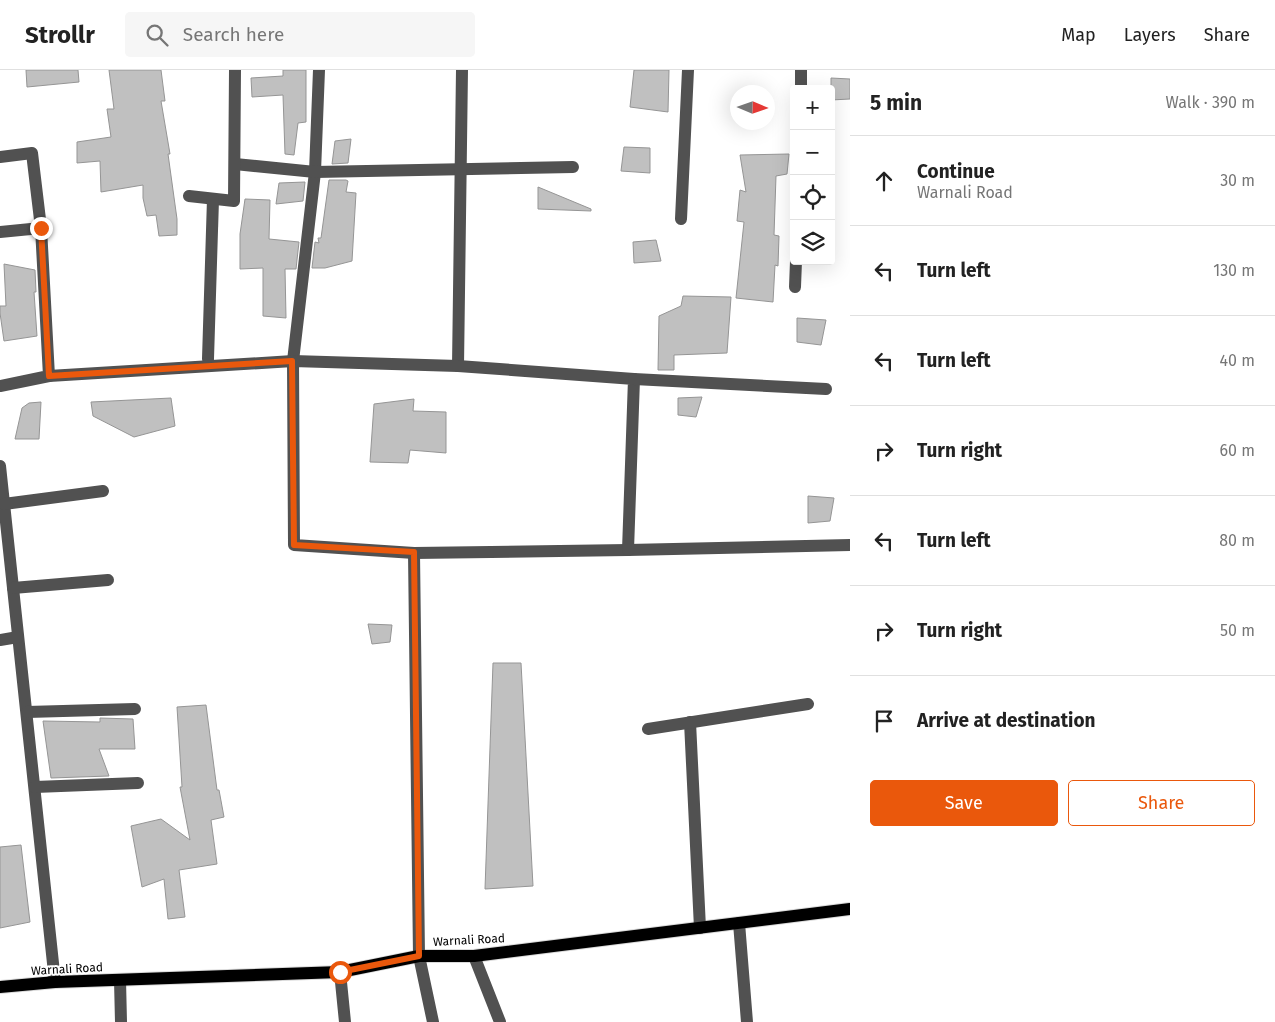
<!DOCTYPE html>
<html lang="en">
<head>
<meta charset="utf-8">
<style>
  :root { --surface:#fff; --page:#f6f6f6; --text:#222; --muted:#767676; --line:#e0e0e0; --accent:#ea580c }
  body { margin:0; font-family:"Fira Sans",sans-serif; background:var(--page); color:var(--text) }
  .controls { position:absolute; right:15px; top:15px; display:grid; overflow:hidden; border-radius:5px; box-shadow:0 5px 20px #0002 }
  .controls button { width:45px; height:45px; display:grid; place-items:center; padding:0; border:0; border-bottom:1px solid var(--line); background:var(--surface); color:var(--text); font:25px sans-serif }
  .compass { position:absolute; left:730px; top:15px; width:45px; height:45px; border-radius:50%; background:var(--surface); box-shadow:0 5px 20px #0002; rotate:92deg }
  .stop { position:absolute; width:15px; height:15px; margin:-11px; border:4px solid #ea580c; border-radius:50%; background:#fff }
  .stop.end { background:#ea580c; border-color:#fff; box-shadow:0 1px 5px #0008 }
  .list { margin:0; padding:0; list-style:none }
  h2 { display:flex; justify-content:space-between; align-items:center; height:65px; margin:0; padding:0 20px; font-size:21px }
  h2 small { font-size:16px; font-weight:400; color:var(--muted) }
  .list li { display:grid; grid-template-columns:32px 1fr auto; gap:15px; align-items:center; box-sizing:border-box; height:90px; padding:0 20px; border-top:1px solid var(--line) }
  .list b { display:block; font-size:19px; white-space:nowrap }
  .list p { margin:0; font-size:16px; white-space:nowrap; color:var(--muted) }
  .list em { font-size:16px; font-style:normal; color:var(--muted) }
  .actions { display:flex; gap:10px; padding:15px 20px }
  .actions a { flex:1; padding:11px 0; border:1px solid var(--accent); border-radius:5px; text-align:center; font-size:18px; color:var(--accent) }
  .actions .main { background:var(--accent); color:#fff }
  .icon { flex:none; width:28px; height:28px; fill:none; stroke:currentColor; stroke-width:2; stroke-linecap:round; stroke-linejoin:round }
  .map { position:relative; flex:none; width:850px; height:952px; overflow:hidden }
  header { display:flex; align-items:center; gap:30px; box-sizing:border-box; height:70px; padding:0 25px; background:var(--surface); border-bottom:1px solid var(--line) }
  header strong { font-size:24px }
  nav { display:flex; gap:28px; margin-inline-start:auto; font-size:18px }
  .search { width:350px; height:45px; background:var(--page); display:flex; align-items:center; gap:12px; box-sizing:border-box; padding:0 18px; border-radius:5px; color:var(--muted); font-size:19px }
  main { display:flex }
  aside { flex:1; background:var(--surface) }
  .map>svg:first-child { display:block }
  .building { fill:#c0c0c0; stroke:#959595 }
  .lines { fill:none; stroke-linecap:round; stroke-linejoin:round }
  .major-casing { stroke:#dbdbdb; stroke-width:14 }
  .minor { stroke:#515151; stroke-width:12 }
  .major { stroke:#000; stroke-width:12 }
  .route { stroke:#ea580c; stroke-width:6 }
  .labels { text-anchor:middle; stroke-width:4; stroke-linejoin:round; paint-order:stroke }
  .street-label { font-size:12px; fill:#000; stroke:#fff }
</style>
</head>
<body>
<header>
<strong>Strollr</strong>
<div class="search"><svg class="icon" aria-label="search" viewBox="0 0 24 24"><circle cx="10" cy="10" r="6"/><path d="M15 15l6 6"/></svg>Search here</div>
<nav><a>Map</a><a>Layers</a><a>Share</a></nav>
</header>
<main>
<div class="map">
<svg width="850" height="952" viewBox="0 0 850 952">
  <rect width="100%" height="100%" fill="#fff"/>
  <g class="building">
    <polygon points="26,0 78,0 79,12 27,17"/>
    <polygon points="109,0 161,0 165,31 161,31 170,84 168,84 177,149 177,165 159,166 156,145 147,146 143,128 143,115 101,122 100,91 77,93 77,72 111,67 107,39 114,39"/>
    <polygon points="283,0 306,0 306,52 298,53 294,85 285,84 283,25 252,27 251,8 283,6"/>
    <polygon points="634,0 669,0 668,42 630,37"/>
    <polygon points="831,8 850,9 850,29 831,30"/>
    <polygon points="351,69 348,93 332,94 335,71"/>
    <polygon points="624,77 650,78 650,103 621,101"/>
    <polygon points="789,84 787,104 776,106 774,165 779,166 778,196 775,195 773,232 736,228 744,152 737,151 740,120 746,122 740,85"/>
    <polygon points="329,110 346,110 348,111 346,122 356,123 352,191 325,198 312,198 315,172 319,173 318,168 321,168"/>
    <polygon points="305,112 303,131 276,134 279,113"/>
    <polygon points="538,117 591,139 591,141 538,139"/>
    <polygon points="245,129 270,130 269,169 299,172 296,199 285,199 286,248 263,246 263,198 240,199 240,164"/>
    <polygon points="656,170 661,191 634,193 633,172"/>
    <polygon points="4,194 35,200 36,222 34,222 37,266 4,271 0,243 0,236 6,236"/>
    <polygon points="683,226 731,227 727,283 674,285 674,300 658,300 659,246 681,236"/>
    <polygon points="797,248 826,250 821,275 797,272"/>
    <polygon points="702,327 696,347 678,345 678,328"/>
    <polygon points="171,328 175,356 134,367 93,346 91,332"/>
    <polygon points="414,329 413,341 446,342 446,383 410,380 408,393 370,392 374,334"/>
    <polygon points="41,332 39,369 15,369 22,338 29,333"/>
    <polygon points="808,426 834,428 830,451 808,453"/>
    <polygon points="368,554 392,555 390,572 372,574"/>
    <polygon points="493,593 521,593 533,816 485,819"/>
    <polygon points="206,635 217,720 219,720 224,747 211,750 217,794 179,800 185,847 168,849 164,809 142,817 131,756 161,749 190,770 180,717 182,717 177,637"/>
    <polygon points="100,648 133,649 135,679 99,679 109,706 51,708 43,651 100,652"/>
    <polygon points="21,775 30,852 0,858 0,777"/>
  </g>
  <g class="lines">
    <defs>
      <polyline id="major" points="0,917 55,912 340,902 419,886 474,886 850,839"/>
    </defs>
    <use href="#major" class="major-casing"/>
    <g class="minor">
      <polyline points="319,0 315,102 293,291 294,475 414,483 628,480 850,475"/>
      <polyline points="801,19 801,0"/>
      <polyline points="0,87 32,83 41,158 49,306 0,316"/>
      <polyline points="235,94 315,102 573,97"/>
      <polyline points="189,126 234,131 235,0"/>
      <polyline points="681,149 688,0"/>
      <polyline points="0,162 41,158"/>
      <polyline points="795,217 796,191"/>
      <polyline points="208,289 213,129"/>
      <polyline points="458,296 462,0"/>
      <polyline points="49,306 293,291 458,296 634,309 628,480"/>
      <polyline points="634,309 826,319"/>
      <polyline points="0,396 55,912"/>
      <polyline points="4,434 103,421"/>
      <polyline points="414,483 419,886 433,952"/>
      <polyline points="13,518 108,510"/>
      <polyline points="0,570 18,567"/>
      <polyline points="27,642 135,639"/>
      <polyline points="690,652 700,858"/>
      <polyline points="648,659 808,634"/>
      <polyline points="35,717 138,713"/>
      <polyline points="739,853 747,952"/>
      <polyline points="474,886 500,952"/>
      <polyline points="340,902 345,952"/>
      <polyline points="120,910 121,952"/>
    </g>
    <use href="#major" class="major"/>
  </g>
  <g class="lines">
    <polyline class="route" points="41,158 49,306 292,291 294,475 414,482 419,886 340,902"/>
  </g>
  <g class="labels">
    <g class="street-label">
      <text transform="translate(469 870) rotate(-3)" y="4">Warnali Road</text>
      <text transform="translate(67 899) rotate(-3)" y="4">Warnali Road</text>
    </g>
  </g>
</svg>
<div class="controls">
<button>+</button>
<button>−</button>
<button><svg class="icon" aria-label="locate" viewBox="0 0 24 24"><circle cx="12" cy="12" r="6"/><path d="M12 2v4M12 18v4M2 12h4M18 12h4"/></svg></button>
<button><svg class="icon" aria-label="layers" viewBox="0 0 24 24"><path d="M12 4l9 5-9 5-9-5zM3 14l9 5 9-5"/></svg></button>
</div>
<svg class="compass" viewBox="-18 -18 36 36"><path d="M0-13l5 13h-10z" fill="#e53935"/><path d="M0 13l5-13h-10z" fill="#767676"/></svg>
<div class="stop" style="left:340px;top:902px"></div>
<div class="stop end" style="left:41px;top:158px"></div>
</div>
<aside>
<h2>5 min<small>Walk · 390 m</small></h2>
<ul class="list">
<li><svg class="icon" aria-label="ahead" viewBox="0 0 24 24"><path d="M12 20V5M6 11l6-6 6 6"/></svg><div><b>Continue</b><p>Warnali Road</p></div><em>30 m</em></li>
<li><svg class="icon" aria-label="left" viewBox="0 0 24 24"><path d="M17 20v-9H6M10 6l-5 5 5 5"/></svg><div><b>Turn left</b></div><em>130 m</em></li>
<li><svg class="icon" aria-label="left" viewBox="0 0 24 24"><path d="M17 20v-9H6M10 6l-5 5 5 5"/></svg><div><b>Turn left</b></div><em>40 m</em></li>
<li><svg class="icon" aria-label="right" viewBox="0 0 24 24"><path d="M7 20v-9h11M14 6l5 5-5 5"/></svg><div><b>Turn right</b></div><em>60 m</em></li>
<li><svg class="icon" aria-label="left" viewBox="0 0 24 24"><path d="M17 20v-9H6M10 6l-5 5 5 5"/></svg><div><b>Turn left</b></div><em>80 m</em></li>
<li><svg class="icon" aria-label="right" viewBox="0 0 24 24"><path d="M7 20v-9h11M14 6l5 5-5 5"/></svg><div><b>Turn right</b></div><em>50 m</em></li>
<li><svg class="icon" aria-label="arrive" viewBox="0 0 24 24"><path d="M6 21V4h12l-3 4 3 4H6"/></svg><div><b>Arrive at destination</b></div></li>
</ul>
<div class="actions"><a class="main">Save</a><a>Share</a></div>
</aside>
</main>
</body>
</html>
